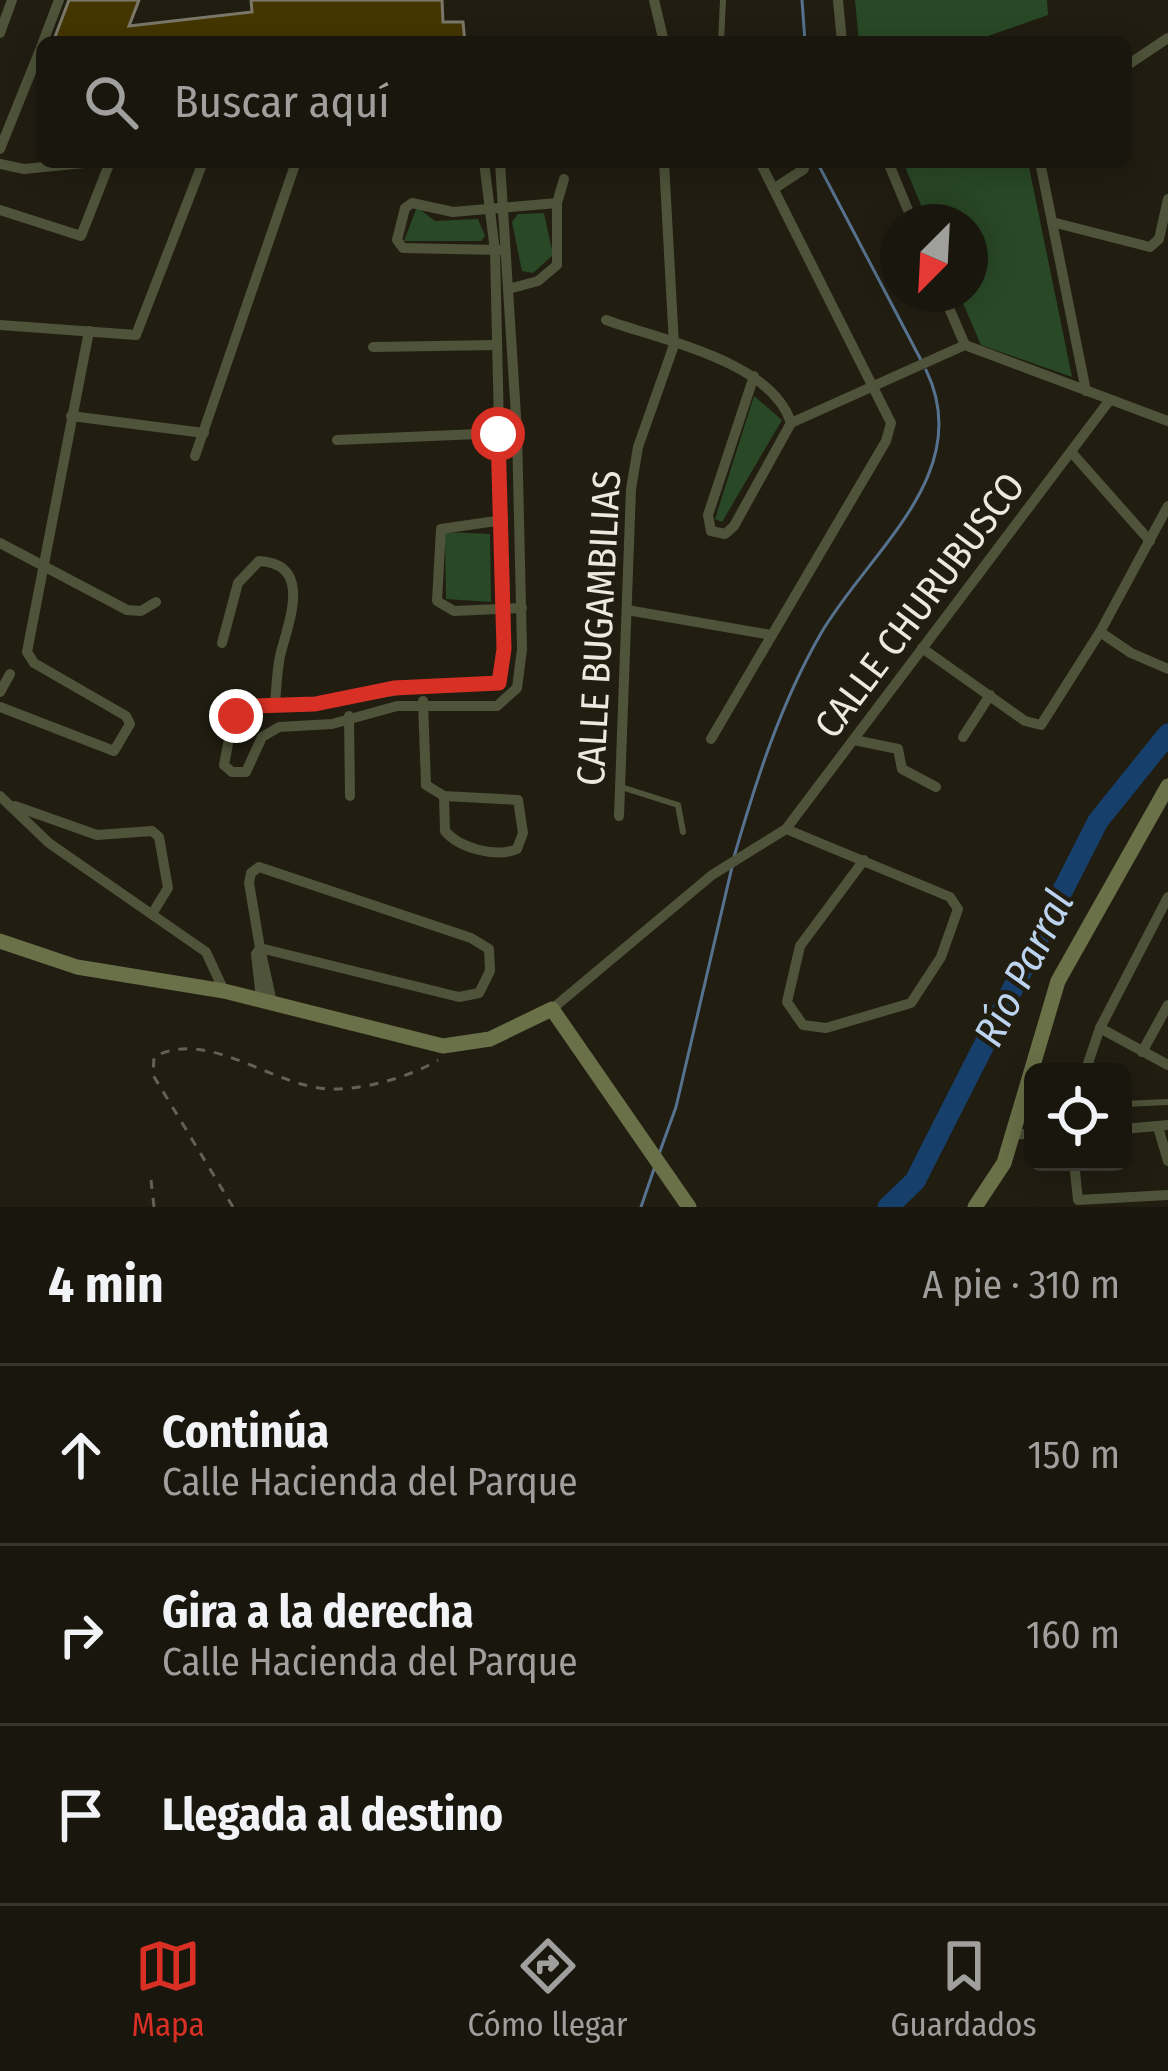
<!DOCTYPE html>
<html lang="es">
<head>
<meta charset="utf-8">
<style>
  :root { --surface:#19160d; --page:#26231b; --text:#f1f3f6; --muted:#9f9f9d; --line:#37352e; --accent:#d93025 }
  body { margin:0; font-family:"Fira Sans Condensed",sans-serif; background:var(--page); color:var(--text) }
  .controls { position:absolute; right:36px; bottom:36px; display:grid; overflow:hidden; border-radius:18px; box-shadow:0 6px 30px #0003 }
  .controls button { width:108px; height:108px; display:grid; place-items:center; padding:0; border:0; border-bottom:3px solid var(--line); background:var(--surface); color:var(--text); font:60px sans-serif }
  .compass { position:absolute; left:880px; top:204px; width:108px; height:108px; border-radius:50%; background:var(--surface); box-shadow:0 6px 30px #0003; rotate:204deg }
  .stop { position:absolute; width:36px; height:36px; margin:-27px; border:9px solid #d93025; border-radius:50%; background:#fff }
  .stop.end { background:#d93025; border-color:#fff; box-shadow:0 3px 12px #0008 }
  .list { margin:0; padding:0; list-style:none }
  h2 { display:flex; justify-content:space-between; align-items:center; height:156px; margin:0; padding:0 48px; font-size:51px }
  h2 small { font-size:39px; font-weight:400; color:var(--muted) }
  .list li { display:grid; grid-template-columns:78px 1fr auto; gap:36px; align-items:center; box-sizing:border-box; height:180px; padding:0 48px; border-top:3px solid var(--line) }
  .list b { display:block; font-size:45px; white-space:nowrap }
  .list p { margin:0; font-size:39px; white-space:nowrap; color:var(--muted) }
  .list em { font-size:39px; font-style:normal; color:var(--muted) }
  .icon { flex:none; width:66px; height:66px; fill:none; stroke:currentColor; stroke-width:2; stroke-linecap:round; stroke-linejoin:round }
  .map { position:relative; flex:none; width:1168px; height:1207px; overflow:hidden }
  .search { position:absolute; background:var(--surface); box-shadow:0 6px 30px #0003; left:36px; right:36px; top:36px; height:132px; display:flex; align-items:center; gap:30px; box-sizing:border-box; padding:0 42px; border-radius:18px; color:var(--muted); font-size:45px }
  .sheet { height:696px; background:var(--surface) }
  nav { display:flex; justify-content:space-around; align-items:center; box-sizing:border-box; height:168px; border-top:3px solid var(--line); background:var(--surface); font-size:33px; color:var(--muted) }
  nav a { display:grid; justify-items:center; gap:6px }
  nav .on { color:var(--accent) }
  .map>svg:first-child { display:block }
  .green { fill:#294926 }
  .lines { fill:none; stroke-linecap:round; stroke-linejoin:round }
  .stream { stroke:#56728e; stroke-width:3 }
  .river { stroke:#163f6b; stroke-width:21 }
  .building { fill:#443600; stroke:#7c7869; stroke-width:3 }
  .path { stroke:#646056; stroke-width:3; stroke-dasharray:9 9; stroke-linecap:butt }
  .lane { stroke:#4e5339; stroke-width:6 }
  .street { stroke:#4e5339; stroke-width:10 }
  .secondary { stroke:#6a7148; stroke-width:15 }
  .route { stroke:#d93025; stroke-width:15 }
  .labels { text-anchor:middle; stroke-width:9; stroke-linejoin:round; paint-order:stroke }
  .street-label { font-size:39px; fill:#ece9e1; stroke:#211d11 }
  .water-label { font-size:42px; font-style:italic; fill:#bcd4f0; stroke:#211d11 }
</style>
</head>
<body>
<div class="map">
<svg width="1168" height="1207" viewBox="0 0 1168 1207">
  <rect width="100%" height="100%" fill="#211d11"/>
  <g class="green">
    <polygon points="855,0 1047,0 1048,15 985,37 859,42"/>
    <polygon points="903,162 1028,162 1072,377 981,345 959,294 970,294 970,222 928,222"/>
    <polygon points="417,207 435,221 478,219 485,236 481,241 404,241"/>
    <polygon points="544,213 553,255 533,273 522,271 512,222 518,214"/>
    <polygon points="754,396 782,420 722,522 715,519"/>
    <polygon points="445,532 490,534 491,602 446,599"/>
  </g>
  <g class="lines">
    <g class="stream">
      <polyline points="802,0 805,42"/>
      <polyline points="817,162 922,362"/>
      <path d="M734,857C756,781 780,705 820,635C866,554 977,474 926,370"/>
      <polyline points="659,1154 676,1107 732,867"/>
      <polyline points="641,1207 654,1169"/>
    </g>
    <polyline class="river" points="888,1207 915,1181 1098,821 1168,734"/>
  </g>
  <polygon class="building" points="69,0 139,0 129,26 252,12 251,0 442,0 443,22 463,22 465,42 53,42"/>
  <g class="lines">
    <g class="path">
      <polyline points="151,1180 154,1207"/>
      <path d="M233,1207L153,1075L154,1057C208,1027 274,1088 331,1089C363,1090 411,1077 438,1060"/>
    </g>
    <g class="lane">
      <polyline points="721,42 723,0"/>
      <polyline points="621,787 678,805 683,832"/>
      <polyline points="1123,1104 1168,1102"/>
    </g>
    <g class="street">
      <polyline points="654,0 664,42"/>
      <polyline points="838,0 842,42"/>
      <polyline points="0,33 12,0"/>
      <polyline points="43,42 59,0"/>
      <polyline points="1126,66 1168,38"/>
      <polyline points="0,149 42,45"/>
      <polyline points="484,162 495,251 504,648 499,683 422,686 315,704 245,707 231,728 224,765 232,772 246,772 262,737 279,727 332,724 397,706 497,706 517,688 522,649 517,432 500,162"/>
      <polyline points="888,162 913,222"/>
      <polyline points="1040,162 1086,391"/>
      <polyline points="0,164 24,169 94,162"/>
      <polyline points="775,188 804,169"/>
      <polyline points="0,210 81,236 110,162"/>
      <polyline points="1052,222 1150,247 1159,239 1168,199"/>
      <polyline points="501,250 403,248 397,240 405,208 412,203 453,212 557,203"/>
      <polyline points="512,288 538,281 557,265 557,203 564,179"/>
      <polyline points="943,294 965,345"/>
      <path d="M606,320C663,341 772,361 791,423"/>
      <polyline points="0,325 136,335 203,162"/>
      <polyline points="965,345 1168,421"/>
      <polyline points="373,347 496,345"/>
      <polyline points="754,376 708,515 711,531 725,534 734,526 791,423"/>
      <polyline points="71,416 204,433"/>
      <polyline points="791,423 965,345"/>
      <polyline points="337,440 502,433"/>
      <polyline points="1073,454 1150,541"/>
      <polyline points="195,456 296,162"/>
      <polyline points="503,520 441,529 437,601 454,611 522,608"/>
      <polyline points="0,543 127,610 141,611 156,602"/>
      <polyline points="627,610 771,635"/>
      <polyline points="1100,632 1131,653 1168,669"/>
      <path d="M222,643L238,583L259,561C314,564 288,623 280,656C277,672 276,689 275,705"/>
      <polyline points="922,648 1025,721 1041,725 1100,632 1168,506"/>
      <polyline points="0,692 10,674"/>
      <path d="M423,701L426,785L444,796L518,800L523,833L517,849C496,858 459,848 445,831L444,796"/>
      <polyline points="0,707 114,751 130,724 126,716 34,663 27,652 89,331"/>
      <polyline points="349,716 350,796"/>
      <polyline points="963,737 990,695"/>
      <polyline points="711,739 886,441 891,423 760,162"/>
      <polyline points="854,740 898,749 902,769 936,787"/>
      <polyline points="0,796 49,843 206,952 224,991"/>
      <polyline points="15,806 97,835 152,831 159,837 168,888 152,914"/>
      <polyline points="619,816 631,489 638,447 674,345 664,162"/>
      <polyline points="786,829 950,897 958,909 941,957 911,1003 826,1028 803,1025 787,1002 800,946 864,860"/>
      <polyline points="260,948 459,997 479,993 490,971 489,949 471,938 259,867 251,873 249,883 260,948 272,1002"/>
      <polyline points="260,948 256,954 261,999"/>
      <polyline points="552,1009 712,875 786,829 1109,401"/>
      <polyline points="1100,1028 1168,1065"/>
      <polyline points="1142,1052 1168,1005"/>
      <polyline points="1085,1072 1100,1028 1168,897"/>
      <polyline points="1158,1127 1168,1161"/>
      <polyline points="1123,1129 1168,1125"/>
      <polyline points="1013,1135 1033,1133"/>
      <polyline points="1074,1162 1078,1200 1168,1195"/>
    </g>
    <g class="secondary">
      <polyline points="0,941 77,967 224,991 443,1046 490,1039 552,1009 689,1207"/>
      <polyline points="975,1207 1004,1163 1058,981 1168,786"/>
    </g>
  </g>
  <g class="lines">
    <polyline class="route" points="236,716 251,706 315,704 394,688 499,683 504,649 498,434"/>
  </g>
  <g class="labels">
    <g class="street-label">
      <text transform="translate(919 605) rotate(-53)" y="14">CALLE CHURUBUSCO</text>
      <text transform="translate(598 628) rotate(-87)" y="14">CALLE BUGAMBILIAS</text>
    </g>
    <g class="water-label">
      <text transform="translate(1023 968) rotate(-63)" y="15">Río Parral</text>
    </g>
  </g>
</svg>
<div class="controls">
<button><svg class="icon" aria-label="locate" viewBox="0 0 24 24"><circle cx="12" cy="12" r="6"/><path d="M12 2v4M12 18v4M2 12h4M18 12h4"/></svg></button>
</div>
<svg class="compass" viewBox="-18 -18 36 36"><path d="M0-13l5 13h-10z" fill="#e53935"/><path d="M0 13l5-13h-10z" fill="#9f9f9d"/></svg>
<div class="stop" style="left:498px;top:434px"></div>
<div class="stop end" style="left:236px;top:716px"></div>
<div class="search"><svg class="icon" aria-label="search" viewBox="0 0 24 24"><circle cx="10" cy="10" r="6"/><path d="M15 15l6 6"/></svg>Buscar aquí</div>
</div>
<section class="sheet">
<h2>4 min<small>A pie · 310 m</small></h2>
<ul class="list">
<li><svg class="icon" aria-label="ahead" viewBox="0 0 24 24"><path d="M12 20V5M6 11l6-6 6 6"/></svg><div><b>Continúa</b><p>Calle Hacienda del Parque</p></div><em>150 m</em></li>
<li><svg class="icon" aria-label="right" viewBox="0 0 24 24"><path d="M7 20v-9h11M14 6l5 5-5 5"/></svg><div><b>Gira a la derecha</b><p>Calle Hacienda del Parque</p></div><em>160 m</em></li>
<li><svg class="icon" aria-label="arrive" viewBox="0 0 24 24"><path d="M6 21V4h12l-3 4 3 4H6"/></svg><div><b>Llegada al destino</b></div></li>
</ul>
</section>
<nav>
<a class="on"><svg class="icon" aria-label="map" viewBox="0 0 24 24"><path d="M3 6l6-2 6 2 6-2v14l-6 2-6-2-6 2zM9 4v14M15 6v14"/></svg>Mapa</a>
<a><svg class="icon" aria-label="directions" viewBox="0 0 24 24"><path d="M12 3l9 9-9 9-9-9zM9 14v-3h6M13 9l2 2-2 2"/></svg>Cómo llegar</a>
<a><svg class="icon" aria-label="saved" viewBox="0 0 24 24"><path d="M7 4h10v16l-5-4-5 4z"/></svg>Guardados</a>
</nav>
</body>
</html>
